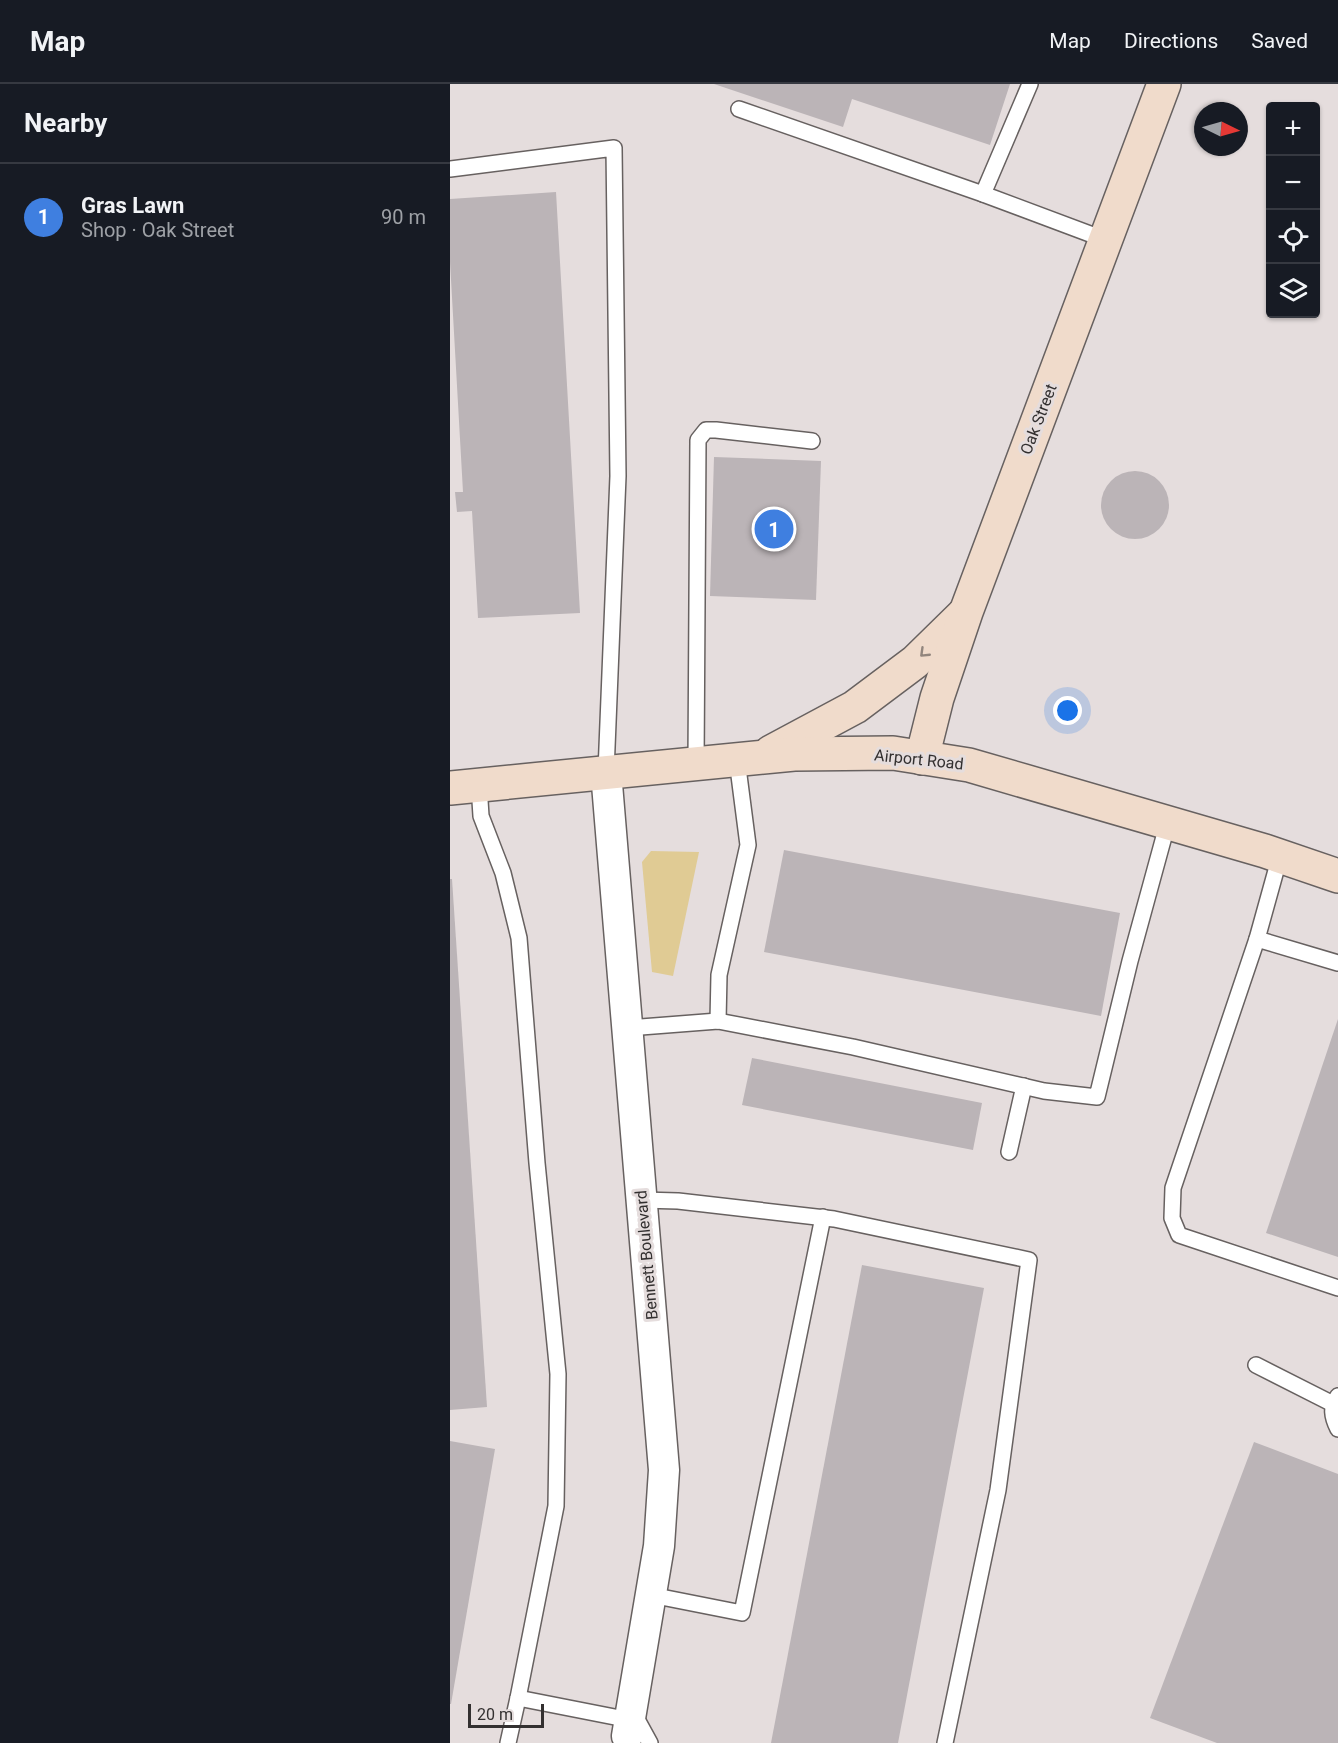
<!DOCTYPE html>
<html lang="en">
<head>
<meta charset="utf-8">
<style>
  :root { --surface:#171b24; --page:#242831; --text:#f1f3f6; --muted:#9ea1a6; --line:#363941; --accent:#0b8043 }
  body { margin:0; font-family:Roboto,sans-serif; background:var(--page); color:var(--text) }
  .controls { position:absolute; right:18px; top:18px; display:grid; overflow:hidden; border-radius:6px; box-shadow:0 2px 4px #0004 }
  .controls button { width:54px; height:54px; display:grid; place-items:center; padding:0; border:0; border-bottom:2px solid var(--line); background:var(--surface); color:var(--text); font:30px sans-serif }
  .compass { position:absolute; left:744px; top:18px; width:54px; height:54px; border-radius:50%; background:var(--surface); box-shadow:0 2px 4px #0004; rotate:95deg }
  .scale { position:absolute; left:18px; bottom:15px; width:76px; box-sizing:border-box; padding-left:6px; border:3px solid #333030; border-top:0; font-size:16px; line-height:21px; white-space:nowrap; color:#333030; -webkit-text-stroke:4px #e5dddd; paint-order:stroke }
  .you { position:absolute; left:618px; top:627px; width:21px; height:21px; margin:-15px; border:4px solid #fff; border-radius:50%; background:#1a73e8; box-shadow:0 0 0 9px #1a73e833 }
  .badge { display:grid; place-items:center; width:39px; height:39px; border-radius:50%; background:var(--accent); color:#fff; font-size:20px; font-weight:700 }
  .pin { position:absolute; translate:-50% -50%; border:3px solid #fff; box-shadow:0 2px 6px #0006 }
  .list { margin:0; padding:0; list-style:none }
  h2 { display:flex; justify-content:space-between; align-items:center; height:78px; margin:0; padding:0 24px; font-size:26px }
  h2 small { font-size:20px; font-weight:400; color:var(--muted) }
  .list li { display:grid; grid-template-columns:39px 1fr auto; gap:18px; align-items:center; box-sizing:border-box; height:108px; padding:0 24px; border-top:2px solid var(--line) }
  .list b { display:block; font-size:22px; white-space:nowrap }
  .list p { margin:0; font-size:20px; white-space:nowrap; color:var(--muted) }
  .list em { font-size:20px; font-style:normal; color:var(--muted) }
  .icon { flex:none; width:33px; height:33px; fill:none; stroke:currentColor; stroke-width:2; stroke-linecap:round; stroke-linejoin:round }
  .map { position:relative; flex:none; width:888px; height:1659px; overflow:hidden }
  header { display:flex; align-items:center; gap:36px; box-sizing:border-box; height:84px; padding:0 30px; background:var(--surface); border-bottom:2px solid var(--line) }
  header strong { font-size:28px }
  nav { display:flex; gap:33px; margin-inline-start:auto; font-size:21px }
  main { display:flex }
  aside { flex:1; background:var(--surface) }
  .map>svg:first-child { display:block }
  .green { fill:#e0cb94 }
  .building { fill:#bbb4b7 }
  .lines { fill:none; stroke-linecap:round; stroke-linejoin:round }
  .lane-casing { stroke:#676160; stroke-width:18 }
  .street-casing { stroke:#676160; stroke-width:33 }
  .secondary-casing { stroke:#676160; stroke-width:36 }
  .lane { stroke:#fff; stroke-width:15 }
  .street { stroke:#fff; stroke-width:30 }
  .secondary { stroke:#f0dbcb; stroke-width:33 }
  .oneway { stroke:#92867e }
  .labels { text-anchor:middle; stroke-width:6; stroke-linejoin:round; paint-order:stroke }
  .street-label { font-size:16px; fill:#333030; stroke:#e5dddd }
</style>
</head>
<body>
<header>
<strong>Map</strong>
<nav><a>Map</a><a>Directions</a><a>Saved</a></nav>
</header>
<main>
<aside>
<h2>Nearby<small></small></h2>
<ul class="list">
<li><span class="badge" style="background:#3f7fe0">1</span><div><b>Gras Lawn</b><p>Shop · Oak Street</p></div><em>90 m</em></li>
</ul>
</aside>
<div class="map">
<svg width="888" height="1659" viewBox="0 0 888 1659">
  <rect width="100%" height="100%" fill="#e5dddd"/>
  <polygon class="green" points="201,767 249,768 223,892 202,888 192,778"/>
  <g class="building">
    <polygon points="264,0 560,0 540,61 402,15 393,43"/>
    <polygon points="106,108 130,529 28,534 22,427 7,428 5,408 13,408 0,178 0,115"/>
    <polygon points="264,373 371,377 366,516 260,512"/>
    <circle cx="685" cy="421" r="34"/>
    <polygon points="334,766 670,829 651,932 314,868"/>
    <polygon points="0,795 2,795 37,1323 0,1326"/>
    <polygon points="888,935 888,1173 816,1149"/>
    <polygon points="302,974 532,1019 523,1066 292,1021"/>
    <polygon points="412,1181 534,1204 448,1659 321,1659"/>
    <polygon points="0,1357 45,1365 1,1620 0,1620"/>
    <polygon points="804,1358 888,1390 888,1659 767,1659 700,1634"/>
  </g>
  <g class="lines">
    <defs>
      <g id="lane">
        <polyline points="289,25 533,110 580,0"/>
        <polyline points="0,85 164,64 168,392 156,688"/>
        <polyline points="533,110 656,156"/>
        <polyline points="246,680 248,356 256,346 266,346 362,357"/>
        <polyline points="29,701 31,732 53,789 69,854 87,1079 108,1290 106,1422 68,1614 58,1659"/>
        <polyline points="830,772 807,855 888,879"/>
        <polyline points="807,855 723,1104 722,1134 729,1151 888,1204"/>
        <polyline points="268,937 269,891 298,761 287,676"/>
        <polyline points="178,944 268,937 403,963 594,1007 647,1013 680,877 718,738"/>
        <polyline points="559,1068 574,1002"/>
        <polyline points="192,1116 228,1117 384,1135 579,1176 548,1406 495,1659"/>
        <polyline points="806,1281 883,1320"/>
        <path d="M888,1312C880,1323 882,1333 888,1345"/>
        <polyline points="201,1511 292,1529 373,1133"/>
        <polyline points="68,1614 180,1636"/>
        <polyline points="183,1628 200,1659"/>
      </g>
      <polyline id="street" points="156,688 214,1386 209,1462 177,1652"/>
      <g id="secondary">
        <polyline points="321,668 405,623 465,578 513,531"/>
        <polyline points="472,674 487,614 516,528 714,0"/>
        <polyline points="0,704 344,670 443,669 519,681 815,767 888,792"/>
      </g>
    </defs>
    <use href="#lane" class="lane-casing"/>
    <use href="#street" class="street-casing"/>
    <use href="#secondary" class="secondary-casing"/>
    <use href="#lane" class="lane"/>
    <use href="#street" class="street"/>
    <use href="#secondary" class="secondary"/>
  </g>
  <defs><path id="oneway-chevron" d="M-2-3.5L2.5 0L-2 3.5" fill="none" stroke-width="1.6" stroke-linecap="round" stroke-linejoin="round" transform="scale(1.5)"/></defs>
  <use class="oneway" href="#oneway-chevron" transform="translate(474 569) rotate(136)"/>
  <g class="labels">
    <g class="street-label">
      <text transform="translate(588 335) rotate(-69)" y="6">Oak Street</text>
      <text transform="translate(469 675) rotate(6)" y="6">Airport Road</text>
      <text transform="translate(196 1171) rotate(-95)" y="6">Bennett Boulevard</text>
    </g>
  </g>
</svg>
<div class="controls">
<button>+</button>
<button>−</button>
<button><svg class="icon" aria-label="locate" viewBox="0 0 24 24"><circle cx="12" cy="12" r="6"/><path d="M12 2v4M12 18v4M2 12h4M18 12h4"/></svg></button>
<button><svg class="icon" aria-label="layers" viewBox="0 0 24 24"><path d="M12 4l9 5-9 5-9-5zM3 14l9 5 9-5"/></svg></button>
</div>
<svg class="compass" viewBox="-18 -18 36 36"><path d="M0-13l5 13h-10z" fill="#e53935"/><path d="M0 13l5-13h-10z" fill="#9ea1a6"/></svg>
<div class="scale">20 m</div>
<div class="you"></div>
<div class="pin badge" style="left:324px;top:445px;background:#3f7fe0">1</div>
</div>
</main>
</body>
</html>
